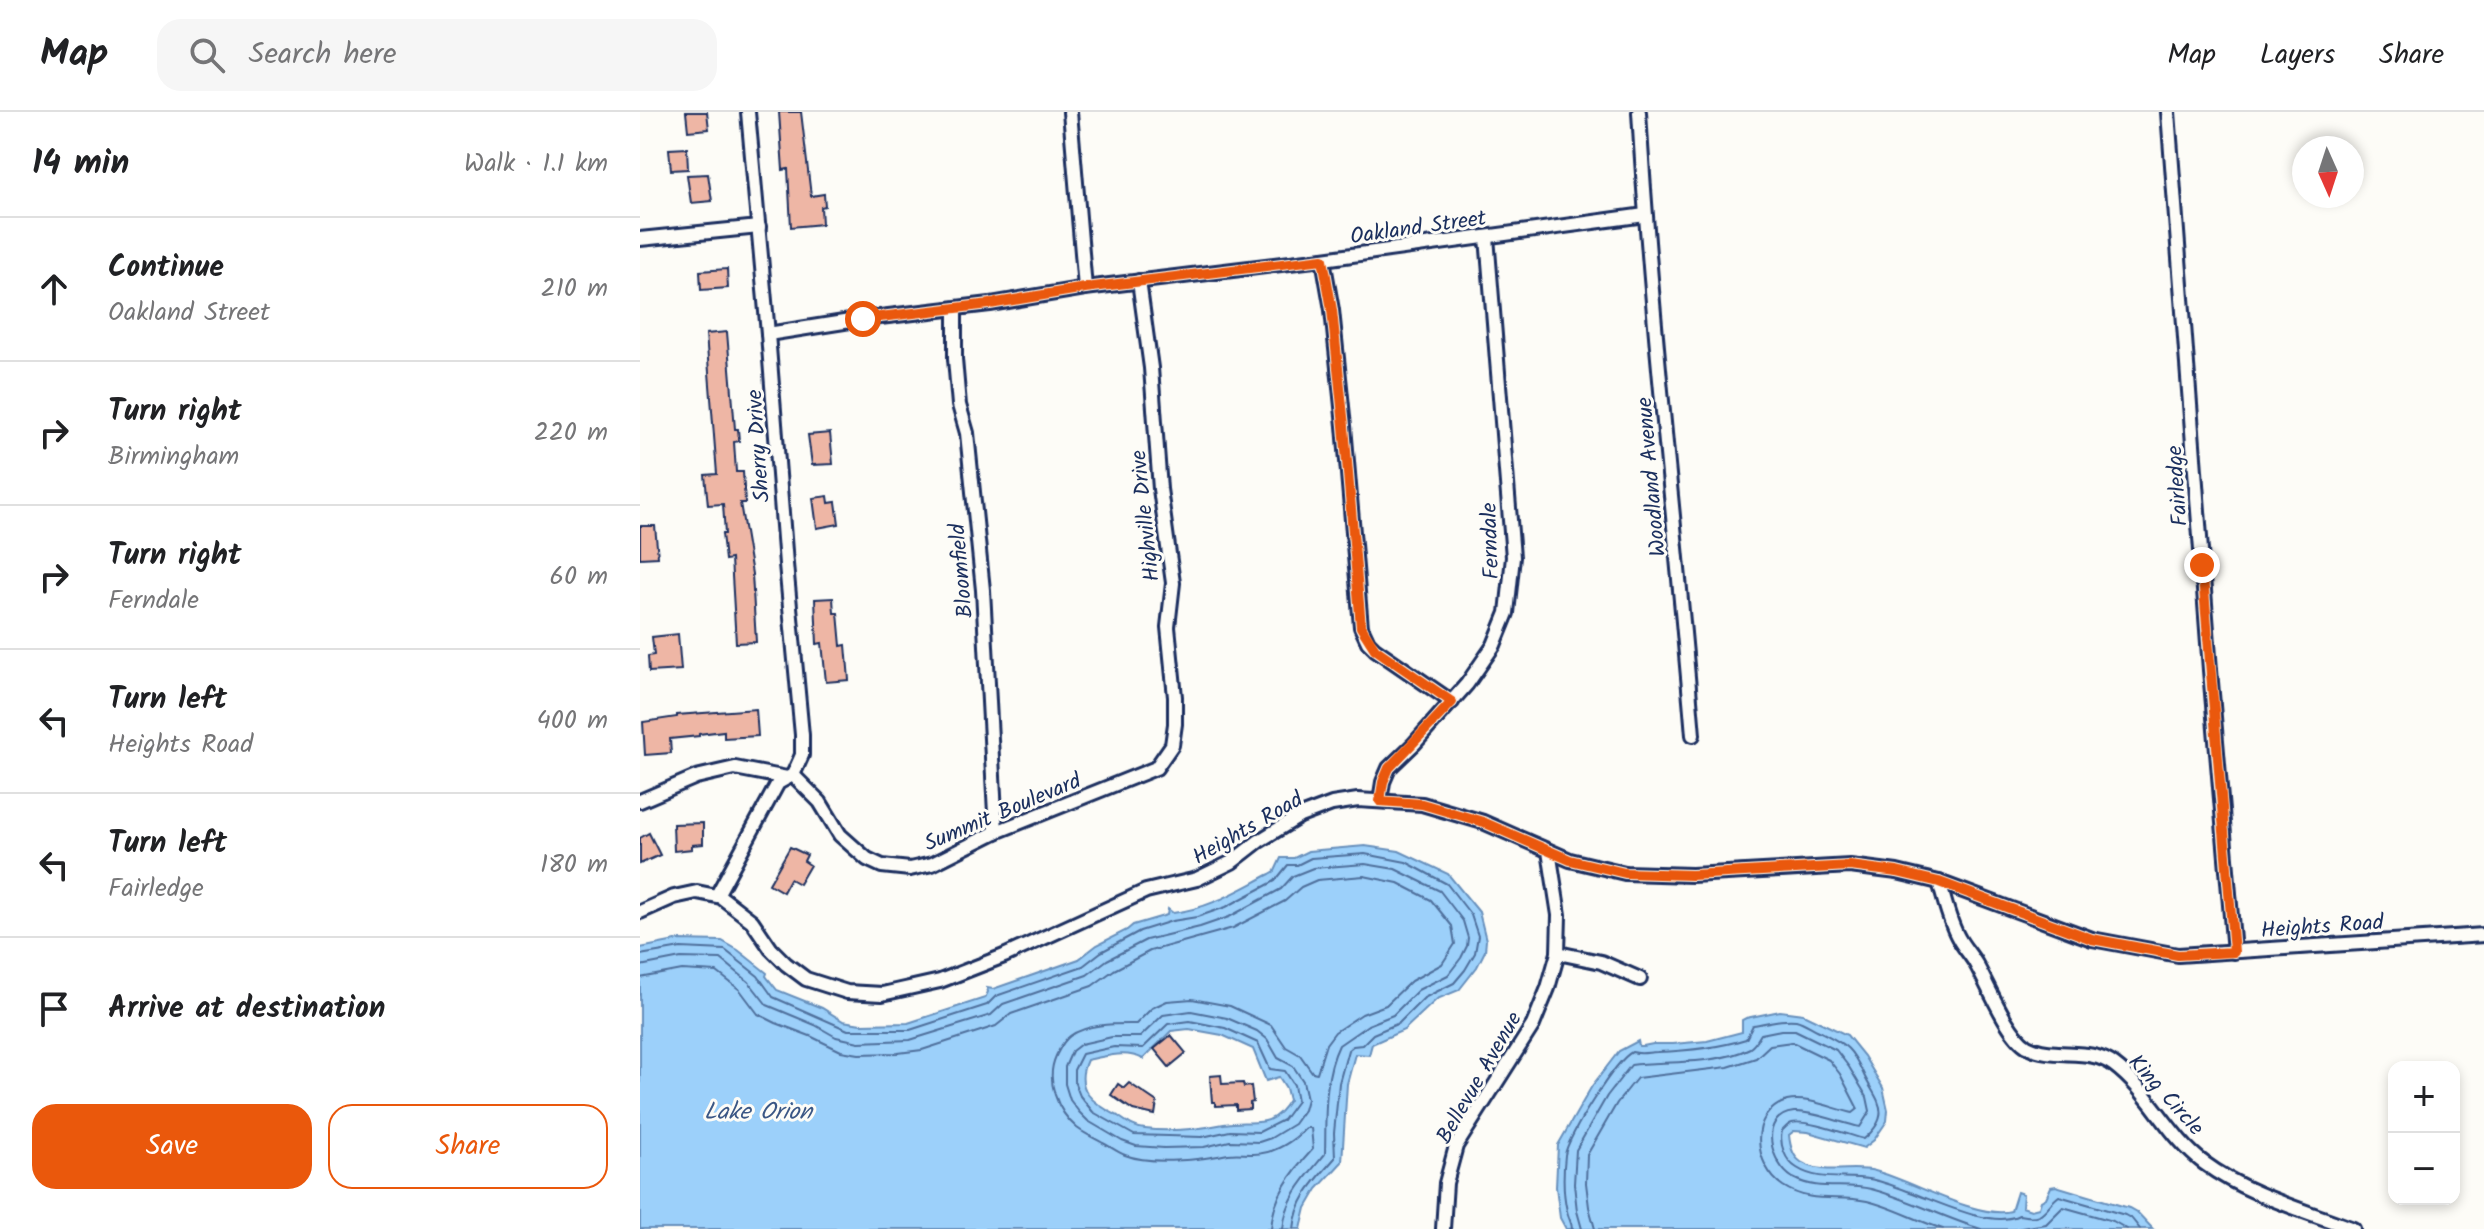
<!DOCTYPE html>
<html lang="en">
<head>
<meta charset="utf-8">
<style>
  :root { --surface:#fff; --page:#f6f6f6; --text:#202124; --muted:#757577; --line:#e0e0e0; --accent:#ea580c }
  body { margin:0; font-family:Kalam,sans-serif; background:var(--page); color:var(--text) }
  .controls { position:absolute; right:24px; bottom:24px; display:grid; overflow:hidden; border-radius:16px; box-shadow:0 4px 12px #0003 }
  .controls button { width:72px; height:72px; display:grid; place-items:center; padding:0; border:0; border-bottom:2px solid var(--line); background:var(--surface); color:var(--text); font:40px sans-serif }
  .compass { position:absolute; left:1652px; top:24px; width:72px; height:72px; border-radius:50%; background:var(--surface); box-shadow:0 4px 12px #0003; rotate:177deg }
  .stop { position:absolute; width:24px; height:24px; margin:-18px; border:6px solid #ea580c; border-radius:50%; background:#fff }
  .stop.end { background:#ea580c; border-color:#fff; box-shadow:0 2px 8px #0008 }
  .list { margin:0; padding:0; list-style:none }
  h2 { display:flex; justify-content:space-between; align-items:center; height:104px; margin:0; padding:0 32px; font-size:34px }
  h2 small { font-size:26px; font-weight:400; color:var(--muted) }
  .list li { display:grid; grid-template-columns:52px 1fr auto; gap:24px; align-items:center; box-sizing:border-box; height:144px; padding:0 32px; border-top:2px solid var(--line) }
  .list b { display:block; font-size:30px; white-space:nowrap }
  .list p { margin:0; font-size:26px; white-space:nowrap; color:var(--muted) }
  .list em { font-size:26px; font-style:normal; color:var(--muted) }
  .actions { display:flex; gap:16px; padding:24px 32px }
  .actions a { flex:1; padding:18px 0; border:2px solid var(--accent); border-radius:24px; text-align:center; font-size:28px; color:var(--accent) }
  .actions .main { background:var(--accent); color:#fff }
  .icon { flex:none; width:44px; height:44px; fill:none; stroke:currentColor; stroke-width:2; stroke-linecap:round; stroke-linejoin:round }
  .map { position:relative; flex:none; width:1844px; height:1117px; overflow:hidden }
  header { display:flex; align-items:center; gap:48px; box-sizing:border-box; height:112px; padding:0 40px; background:var(--surface); border-bottom:2px solid var(--line) }
  header strong { font-size:38px }
  nav { display:flex; gap:44px; margin-inline-start:auto; font-size:28px }
  .search { width:560px; height:72px; background:var(--page); display:flex; align-items:center; gap:20px; box-sizing:border-box; padding:0 28px; border-radius:24px; color:var(--muted); font-size:30px }
  main { display:flex }
  aside { flex:1; background:var(--surface) }
  .map>svg:first-child { display:block }
  .water { fill:#9cd0fa; stroke:#6890bc; stroke-width:2; fill-rule:evenodd }
  .lines { fill:none; stroke-linecap:round; stroke-linejoin:round }
  .shore { stroke:#4f6f9c; stroke-width:2 }
  .building { fill:#eeb6a5; stroke:#1b2f5e; stroke-width:2 }
  .street-casing { stroke:#1b2f5e; stroke-width:18 }
  .street { stroke:#fdfcf7; stroke-width:12 }
  .route { stroke:#ea580c; stroke-width:10 }
  .labels { text-anchor:middle; stroke-width:6; stroke-linejoin:round; paint-order:stroke }
  .street-label { font-size:22px; fill:#1b2f5e; stroke:#fdfcf7 }
  .water-label { font-size:24px; font-style:italic; fill:#3b5785; stroke:#fdfcf7 }
</style>
</head>
<body>
<header>
<strong>Map</strong>
<div class="search"><svg class="icon" aria-label="search" viewBox="0 0 24 24"><circle cx="10" cy="10" r="6"/><path d="M15 15l6 6"/></svg>Search here</div>
<nav><a>Map</a><a>Layers</a><a>Share</a></nav>
</header>
<main>
<aside>
<h2>14 min<small>Walk · 1.1 km</small></h2>
<ul class="list">
<li><svg class="icon" aria-label="ahead" viewBox="0 0 24 24"><path d="M12 20V5M6 11l6-6 6 6"/></svg><div><b>Continue</b><p>Oakland Street</p></div><em>210 m</em></li>
<li><svg class="icon" aria-label="right" viewBox="0 0 24 24"><path d="M7 20v-9h11M14 6l5 5-5 5"/></svg><div><b>Turn right</b><p>Birmingham</p></div><em>220 m</em></li>
<li><svg class="icon" aria-label="right" viewBox="0 0 24 24"><path d="M7 20v-9h11M14 6l5 5-5 5"/></svg><div><b>Turn right</b><p>Ferndale</p></div><em>60 m</em></li>
<li><svg class="icon" aria-label="left" viewBox="0 0 24 24"><path d="M17 20v-9H6M10 6l-5 5 5 5"/></svg><div><b>Turn left</b><p>Heights Road</p></div><em>400 m</em></li>
<li><svg class="icon" aria-label="left" viewBox="0 0 24 24"><path d="M17 20v-9H6M10 6l-5 5 5 5"/></svg><div><b>Turn left</b><p>Fairledge</p></div><em>180 m</em></li>
<li><svg class="icon" aria-label="arrive" viewBox="0 0 24 24"><path d="M6 21V4h12l-3 4 3 4H6"/></svg><div><b>Arrive at destination</b></div></li>
</ul>
<div class="actions"><a class="main">Save</a><a>Share</a></div>
</aside>
<div class="map">
<svg width="1844" height="1117" viewBox="0 0 1844 1117">
  <rect width="100%" height="100%" fill="#fdfcf7"/>
  <filter id="ink" filterUnits="userSpaceOnUse"><feTurbulence type="fractalNoise" baseFrequency=".0125" numOctaves="2"/><feDisplacementMap in="SourceGraphic" scale="16" xChannelSelector="R" yChannelSelector="G"/><feConvolveMatrix kernelMatrix="1 2 1 2 8 2 1 2 1" color-interpolation-filters="sRGB"/></filter>
  <g filter="url(#ink)">
    <g class="water">
      <path d="M725,734L759,739L808,762L839,800L846,828L845,839L837,855L819,878L797,887L764,918L732,932L729,943L715,942L707,972L702,1050L677,1077L666,1096L661,1117H0V836L40,828L82,829L98,838L127,861L126,864L137,878L182,896L203,909L221,912L268,911L345,886L348,880L347,876L353,877L439,847L457,833L487,818L493,813L527,803L528,797L533,801C571,796 597,779 630,762L635,759L641,746H654L668,739ZM549,917L582,923L613,937L626,969L639,965L646,976L649,988C629,1021 612,1006 584,1012C559,1017 531,1020 505,1017C494,1016 487,1010 478,1004C454,992 433,978 447,948C465,944 486,938 503,947L531,919Z"/>
      <path d="M1140,899L1163,902L1207,923L1224,944L1243,976L1248,998L1247,1009L1234,1028L1224,1036L1168,1020L1154,1019L1149,1023C1150,1033 1152,1044 1161,1050C1184,1064 1211,1053 1235,1059C1271,1068 1338,1108 1371,1099L1377,1080L1383,1082L1382,1095L1391,1098L1399,1096L1401,1089L1406,1086L1411,1075L1416,1074L1489,1096L1498,1101L1513,1117H926L920,1106L916,1075L918,1033L952,974L979,939L998,929L999,934H1003L1013,932H1033L1067,929L1102,920V908L1106,906Z"/>
    </g>
    <g class="lines">
      <g class="shore">
        <path d="M0,843L41,836L85,838L118,864L133,885L208,918H270L347,893L356,884L443,854L461,840L500,819L532,809L557,805L586,795L635,769L648,753H657L671,746L725,742L766,750L807,772L831,803L838,824L835,841L825,858L814,871L784,886L759,911L733,922L722,933L713,934L708,938L699,971L694,1021L695,1046C675,1069 657,1086 654,1117"/>
        <path d="M0,854L41,846L81,847L109,870L127,893L175,913L196,925L219,930L270,928L351,903L363,892L447,863L467,848L506,828L560,815L589,805L641,777L653,764L673,756L725,752L755,757L800,779L823,809L828,826L827,834L821,846L808,863L778,878L753,903L728,913L699,933C683,966 686,1006 685,1042C666,1065 646,1085 643,1117"/>
        <path d="M0,866L42,858L77,860L100,878L118,902L136,911L170,924L201,939L219,942L258,941L282,938L356,914L371,902L452,874L474,858L510,839L593,816L645,789L661,775L677,768L724,764L758,771L791,788L812,814L815,832L802,852L771,869L746,893L722,902L695,920L686,932L677,961L672,960L660,943L646,935L631,913L590,894L552,887L527,889L512,896L496,912C476,912 448,911 430,924C423,929 420,936 416,944C405,968 417,999 437,1016C445,1022 454,1026 463,1031C471,1035 477,1040 485,1043C510,1053 562,1048 588,1042C596,1041 604,1042 613,1042C633,1042 652,1030 666,1016H671L673,1037C652,1060 633,1084 631,1117"/>
        <polygon points="551,899 587,906 617,919 627,927 638,946 653,954 663,969 667,987 664,998 654,1012 631,1026 619,1030 590,1029 564,1035 524,1036 496,1034 482,1029 448,1009 439,1000 430,988 425,972 425,955 432,939 441,932 472,925 500,925 523,903"/>
        <polygon points="550,909 585,916 618,931 630,957 645,959 654,973 657,989 643,1008 619,1020 590,1019 562,1025 494,1023 453,1000 440,984 434,969 434,958 442,942 474,935 503,936 528,912"/>
        <path d="M932,1117C932,1110 928,1106 927,1099C923,1082 923,1061 925,1043C927,1025 976,948 992,940C1002,943 1008,940 1017,940C1048,939 1077,936 1106,927L1113,913C1127,911 1142,906 1156,908C1164,910 1172,916 1179,919C1205,933 1210,933 1223,961C1235,988 1255,1000 1224,1027C1209,1023 1165,1007 1152,1011C1148,1012 1145,1016 1142,1019C1139,1032 1145,1049 1157,1056C1179,1070 1204,1063 1229,1067C1242,1069 1257,1075 1270,1080C1298,1090 1352,1117 1379,1103C1406,1109 1403,1096 1419,1084L1485,1103L1492,1107L1500,1117"/>
        <path d="M942,1117L937,1099L934,1072L936,1038L967,984L991,953C1026,949 1077,953 1110,936C1115,933 1118,927 1121,922L1141,918H1155L1196,938L1209,955L1227,985L1230,999L1220,1015C1201,1011 1172,999 1154,1000C1117,1004 1131,1053 1153,1066C1179,1080 1205,1070 1231,1077C1269,1087 1304,1106 1341,1117"/>
        <path d="M955,1117L949,1095L946,1071L947,1043L977,991L997,966L1088,955L1116,946L1130,933L1152,930L1189,948L1200,962L1218,997L1213,1001C1194,997 1167,984 1147,989C1107,1001 1114,1054 1143,1074C1172,1093 1197,1082 1227,1089C1253,1095 1277,1109 1303,1117"/>
        <polyline points="1375,1117 1406,1112 1423,1095 1473,1109 1487,1117"/>
      </g>
    </g>
    <g class="building">
      <polygon points="46,0 67,0 69,17 48,19"/>
      <polygon points="139,0 161,0 171,84 184,82 185,94 181,95 182,112 151,115 148,57 143,58"/>
      <polygon points="47,36 48,57 31,58 29,37"/>
      <polygon points="68,62 72,89 51,91 47,63"/>
      <polygon points="87,157 88,176 61,178 60,159"/>
      <polygon points="87,220 95,317 98,317 99,329 94,330 96,360 103,360 105,391 100,391 112,462 116,530 96,531 91,447 85,448 82,422 85,422 83,392 68,393 65,363 77,362 66,222"/>
      <polygon points="190,321 193,352 172,353 168,323"/>
      <polygon points="188,384 189,391 196,390 199,412 177,416 173,386"/>
      <polygon points="0,414 15,414 18,445 0,446"/>
      <polygon points="193,486 194,501 198,501 201,534 206,533 209,568 186,570 182,531 177,532 175,487"/>
      <polygon points="38,522 41,558 9,560 8,544 14,543 12,525"/>
      <polygon points="116,597 118,624 84,626 84,619 59,622 59,624 30,627 31,641 5,643 3,610 37,605 37,603"/>
      <polygon points="63,711 63,732 52,733 52,737 34,739 33,712"/>
      <polygon points="9,721 20,743 0,752 0,726"/>
      <polygon points="150,735 167,743 164,749 170,753 159,772 150,767 143,780 129,772"/>
      <polygon points="531,923 546,941 529,955 514,937"/>
      <polygon points="581,963 582,972 603,971 604,975 611,974 613,990 610,991 610,997 596,998 596,993 576,994 575,990 572,990 570,964"/>
      <polygon points="489,971 517,990 515,1003 493,998 471,983 478,972 484,976"/>
    </g>
    <g class="lines">
      <defs>
        <g id="street">
          <polyline points="108,0 128,222 146,452 162,623 162,643 153,663"/>
          <polyline points="430,0 445,176"/>
          <path d="M999,0C1011,208 1036,416 1053,623"/>
          <polyline points="1528,0 1570,558 1594,840"/>
          <polyline points="0,127 119,115"/>
          <polyline points="683,147 692,198 704,314 721,515 728,530 735,537 812,590"/>
          <polyline points="315,197 315,247 319,293 327,321 343,478 356,720"/>
          <polyline points="128,222 223,207 350,192 445,176 683,147 1005,103"/>
          <polyline points="0,689 56,665 95,656 147,666 153,663 180,690 200,723 227,747 242,754 270,757 292,752 356,720 516,656 532,633 535,612 535,585 528,515 533,471 520,377 511,256 499,169"/>
          <polyline points="740,689 743,670 749,656 774,632 827,572 854,533 867,501 873,445 847,125"/>
          <path d="M1299,770C1305,789 1309,810 1319,827C1324,836 1331,843 1336,852C1348,873 1368,923 1387,934C1414,948 1449,934 1474,953C1510,980 1528,1024 1564,1051C1607,1083 1664,1098 1713,1117"/>
          <polyline points="77,783 138,671 147,666"/>
          <polyline points="0,800 34,785 57,780 81,785 112,809 131,837 146,852 166,867 207,880 242,882 300,869 364,844 506,779 557,767 592,750 619,729 660,704 692,692 718,688 782,692 843,710 930,748 985,761 1052,763 1210,754 1257,760 1299,770 1452,827 1538,843 1844,823"/>
          <polyline points="918,841 961,850 1000,867"/>
          <polyline points="803,1117 806,1071 816,1034 893,913 908,876 918,841 919,803 909,739"/>
        </g>
      </defs>
      <use href="#street" class="street-casing"/>
      <use href="#street" class="street"/>
    </g>
  </g>
  <g class="lines" filter="url(#ink)">
    <polyline class="route" points="223,207 350,192 445,176 683,147 692,198 704,314 721,515 735,537 812,590 749,656 743,670 740,689 782,692 843,710 930,748 985,761 1052,763 1210,754 1257,760 1299,770 1452,827 1538,843 1594,840 1562,453"/>
  </g>
  <g class="labels">
    <g class="street-label">
      <text transform="translate(778 114) rotate(-8)" y="8">Oakland Street</text>
      <text transform="translate(117 334) rotate(-94)" y="8">Sherry Drive</text>
      <text transform="translate(1010 365) rotate(-95)" y="8">Woodland Avenue</text>
      <text transform="translate(1536 374) rotate(-94)" y="8">Fairledge</text>
      <text transform="translate(504 404) rotate(-96)" y="8">Highville Drive</text>
      <text transform="translate(849 429) rotate(-92)" y="8">Ferndale</text>
      <text transform="translate(320 459) rotate(-95)" y="8">Bloomfield</text>
      <text transform="translate(362 699) rotate(-23)" y="8">Summit Boulevard</text>
      <text transform="translate(607 715) rotate(-30)" y="8">Heights Road</text>
      <text transform="translate(1682 813) rotate(-4)" y="8">Heights Road</text>
      <text transform="translate(838 965) rotate(-60)" y="8">Bellevue Avenue</text>
      <text transform="translate(1527 982) rotate(48)" y="8">King Circle</text>
    </g>
    <g class="water-label">
      <text x="118" y="1007">Lake Orion</text>
    </g>
  </g>
</svg>
<div class="controls">
<button>+</button>
<button>−</button>
</div>
<svg class="compass" viewBox="-18 -18 36 36"><path d="M0-13l5 13h-10z" fill="#e53935"/><path d="M0 13l5-13h-10z" fill="#757577"/></svg>
<div class="stop" style="left:223px;top:207px"></div>
<div class="stop end" style="left:1562px;top:453px"></div>
</div>
</main>
</body>
</html>
